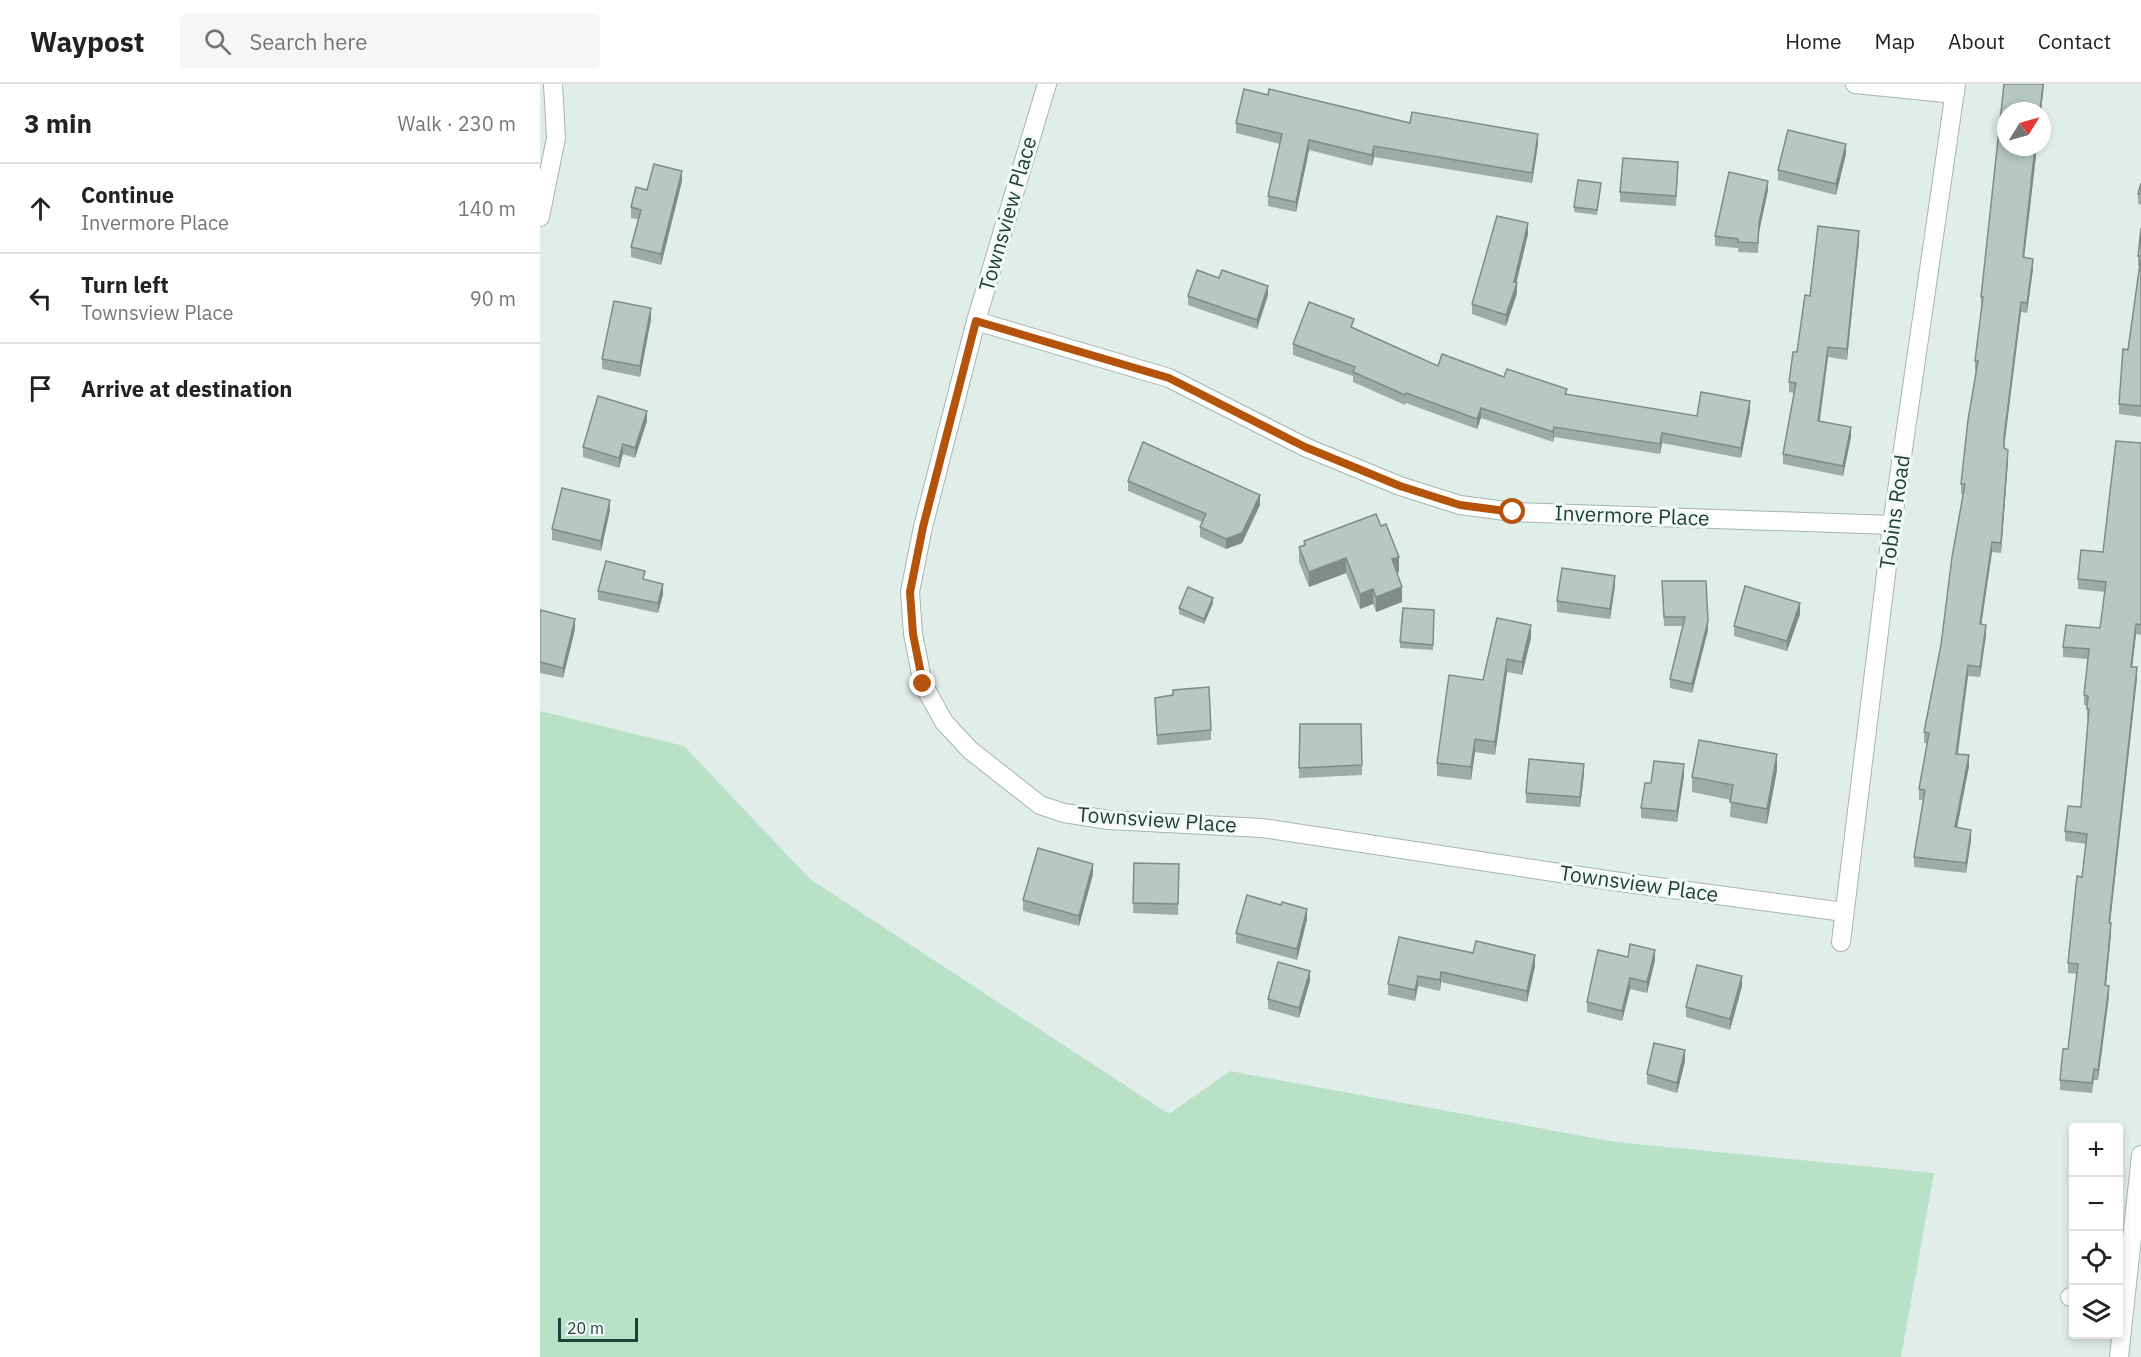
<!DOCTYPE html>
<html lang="en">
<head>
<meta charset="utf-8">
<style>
  :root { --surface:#fff; --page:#f6f6f6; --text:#222; --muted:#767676; --line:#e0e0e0 }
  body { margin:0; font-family:"IBM Plex Sans",sans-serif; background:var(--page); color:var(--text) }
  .controls { position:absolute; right:18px; bottom:18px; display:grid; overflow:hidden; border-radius:6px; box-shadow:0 3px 9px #0003 }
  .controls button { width:54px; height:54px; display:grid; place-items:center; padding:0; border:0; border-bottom:2px solid var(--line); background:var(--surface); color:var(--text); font:30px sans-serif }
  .compass { position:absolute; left:1457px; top:18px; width:54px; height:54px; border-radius:50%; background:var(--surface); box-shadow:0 3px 9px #0003; rotate:53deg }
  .scale { position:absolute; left:18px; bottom:15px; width:80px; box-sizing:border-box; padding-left:6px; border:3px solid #1f403b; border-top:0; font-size:16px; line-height:21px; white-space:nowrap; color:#1f403b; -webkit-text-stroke:4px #f2f9f7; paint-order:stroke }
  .stop { position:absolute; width:18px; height:18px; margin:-14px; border:4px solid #b45309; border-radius:50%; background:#fff }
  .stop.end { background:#b45309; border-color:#fff; box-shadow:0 2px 6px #0008 }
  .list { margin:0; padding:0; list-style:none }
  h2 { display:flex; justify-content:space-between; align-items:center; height:78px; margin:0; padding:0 24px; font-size:26px }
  h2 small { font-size:20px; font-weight:400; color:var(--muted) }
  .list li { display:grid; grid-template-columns:39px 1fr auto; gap:18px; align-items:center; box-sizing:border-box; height:90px; padding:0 24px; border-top:2px solid var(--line) }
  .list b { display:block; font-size:22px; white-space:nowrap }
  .list p { margin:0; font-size:20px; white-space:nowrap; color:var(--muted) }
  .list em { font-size:20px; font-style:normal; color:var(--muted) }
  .icon { flex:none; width:33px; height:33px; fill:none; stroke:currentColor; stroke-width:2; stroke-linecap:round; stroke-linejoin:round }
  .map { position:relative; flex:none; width:1601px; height:1273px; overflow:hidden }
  header { display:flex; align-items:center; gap:36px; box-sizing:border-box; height:84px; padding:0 30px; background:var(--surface); border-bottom:2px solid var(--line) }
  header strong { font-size:28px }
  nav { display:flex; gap:33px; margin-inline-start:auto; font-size:21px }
  .search { width:420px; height:54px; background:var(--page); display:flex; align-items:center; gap:15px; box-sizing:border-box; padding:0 21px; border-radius:6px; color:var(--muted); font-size:22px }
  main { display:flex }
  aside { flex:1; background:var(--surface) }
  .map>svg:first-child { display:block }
  .green { fill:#b8e1c8 }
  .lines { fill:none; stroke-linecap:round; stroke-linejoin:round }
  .street-casing { stroke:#a3b6b1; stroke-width:20 }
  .street { stroke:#fff; stroke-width:18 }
  .wall { fill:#9daca8 }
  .shaded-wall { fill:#7f8c88 }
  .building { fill:#b6c8c3; stroke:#7f8c88; stroke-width:1.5 }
  .route { stroke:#b45309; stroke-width:8 }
  .labels { text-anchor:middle; stroke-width:6; stroke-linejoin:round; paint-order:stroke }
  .street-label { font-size:21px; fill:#1f403b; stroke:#f2f9f7 }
</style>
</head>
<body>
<header>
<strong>Waypost</strong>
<div class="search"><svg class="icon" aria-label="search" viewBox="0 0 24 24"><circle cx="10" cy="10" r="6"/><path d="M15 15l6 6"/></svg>Search here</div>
<nav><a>Home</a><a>Map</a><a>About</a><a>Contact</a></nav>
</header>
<main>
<aside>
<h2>3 min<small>Walk · 230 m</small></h2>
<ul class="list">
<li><svg class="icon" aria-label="ahead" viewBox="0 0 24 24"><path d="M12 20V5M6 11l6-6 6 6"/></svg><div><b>Continue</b><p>Invermore Place</p></div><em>140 m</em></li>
<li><svg class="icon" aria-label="left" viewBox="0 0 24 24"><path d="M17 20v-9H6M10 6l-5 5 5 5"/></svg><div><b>Turn left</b><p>Townsview Place</p></div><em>90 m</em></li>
<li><svg class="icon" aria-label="arrive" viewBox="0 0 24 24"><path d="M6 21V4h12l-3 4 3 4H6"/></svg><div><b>Arrive at destination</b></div></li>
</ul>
</aside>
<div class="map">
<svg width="1601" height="1273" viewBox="0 0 1601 1273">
  <rect width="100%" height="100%" fill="#e1ede9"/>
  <polygon class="green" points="0,627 144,662 270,795 629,1030 690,987 1075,1058 1394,1089 1361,1273 0,1273"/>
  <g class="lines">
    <defs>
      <g id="street">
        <polyline points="507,0 436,237 383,443 370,508 373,550 383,600 404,638 430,666 500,721 524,729 569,736 722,744 1073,797 1304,828"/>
        <polyline points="1315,0 1415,10"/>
        <polyline points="0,133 16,54 13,0"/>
        <polyline points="436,237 629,294 765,363 860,402 920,421 973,428 1352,441"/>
        <polyline points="1301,858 1352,441 1416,0"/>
        <polyline points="1530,1213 1534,1213"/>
        <polyline points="1579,1273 1601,1071"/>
      </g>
    </defs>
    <use href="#street" class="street-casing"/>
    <use href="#street" class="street"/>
  </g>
  <g class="wall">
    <polygon points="1464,0 1504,0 1501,27 1466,63 1497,63 1484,173 1493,185 1487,229 1481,228 1464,363 1468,376 1461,469 1452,468 1441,540 1446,551 1440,593 1428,592 1418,670 1429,682 1417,744 1431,756 1426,789 1374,783 1374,773 1383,716 1379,716 1379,705 1387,659 1384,659 1384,648 1401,561 1424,410 1421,410 1421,400 1437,287 1435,287 1435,277 1442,223 1441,223 1441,213"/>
    <polygon points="728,11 870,39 998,60 992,99 834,73 832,82 769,66 756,128 728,122 728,112 740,60 696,49 696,39"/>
    <polygon points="1306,70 1296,111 1238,96 1238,86"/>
    <polygon points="1138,88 1136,122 1080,118 1080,108"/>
    <polygon points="142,97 121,181 91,173 91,163 98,135 91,134 91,123 107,106"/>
    <polygon points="1601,99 1601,121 1598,120 1598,110"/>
    <polygon points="1061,104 1057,131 1034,128 1034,123"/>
    <polygon points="1228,106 1219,148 1218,169 1198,168 1198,164 1175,162 1175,152"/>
    <polygon points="1601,144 1601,333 1579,330 1579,320 1600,182 1598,182 1598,172"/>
    <polygon points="988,150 976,199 977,209 966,242 932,230 932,220"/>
    <polygon points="1319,158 1307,276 1288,273 1280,337 1311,353 1303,392 1243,380 1243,370 1254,309 1249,308 1249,298 1270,212"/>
    <polygon points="728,211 717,245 648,221 648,212"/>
    <polygon points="111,235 100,293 62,285 62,275"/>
    <polygon points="814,244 898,282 964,293 1027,310 1157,332 1210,327 1201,374 1122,359 1120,370 1014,353 1013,358 941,334 937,345 866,319 865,321 813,298 813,292 753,271 753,260"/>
    <polygon points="107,337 95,374 83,370 79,384 43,373 43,363"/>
    <polygon points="1601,359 1601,551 1596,550 1592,583 1597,594 1570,839 1571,849 1566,901 1569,912 1558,996 1554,996 1552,1009 1520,1006 1520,996 1528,965 1537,890 1528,889 1528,879 1542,793 1546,760 1525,757 1525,747 1541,723 1549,635 1547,635 1547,622 1544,621 1544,611 1548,575 1523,573 1523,563 1560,544 1565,508 1538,505 1538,495 1563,468"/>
    <polygon points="588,397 720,421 702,459 686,465 660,453 660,443 662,438 588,407"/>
    <polygon points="70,426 61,467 12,456 12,445"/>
    <polygon points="764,457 859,488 857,488 862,518 836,528 833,520 820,525 806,489 769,503 759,478 759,463 764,461"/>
    <polygon points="105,496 123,510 118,529 58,516 58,507"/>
    <polygon points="1122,497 1168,546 1152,609 1130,604 1130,595 1143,542 1124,542"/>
    <polygon points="1075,502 1070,535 1017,528 1017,517"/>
    <polygon points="673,519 664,540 639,530 639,524"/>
    <polygon points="894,526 893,566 860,564 860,558"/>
    <polygon points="1260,530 1247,567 1194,552 1194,542"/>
    <polygon points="0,531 35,545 23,594 0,589"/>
    <polygon points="991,554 982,591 967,588 955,671 935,668 931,696 897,692 897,679 943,596"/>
    <polygon points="615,614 671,646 671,656 617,661"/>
    <polygon points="822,681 822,691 759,694 759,684"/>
    <polygon points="1237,686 1227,740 1190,733 1191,716 1152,708 1152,693"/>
    <polygon points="1044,690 1040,723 986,719 986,709"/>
    <polygon points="1144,691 1137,738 1101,734 1101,724 1111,699"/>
    <polygon points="594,779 639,780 638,831 593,829"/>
    <polygon points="553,790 539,842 483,827 483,816"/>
    <polygon points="767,835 757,876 696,859 696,849"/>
    <polygon points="859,853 995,882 987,918 901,898 900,907 878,902 875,917 848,911 848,900"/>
    <polygon points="1088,873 1115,876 1107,909 1090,905 1082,937 1047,928 1047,918"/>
    <polygon points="770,897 759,934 728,925 728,915"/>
    <polygon points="1202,902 1190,946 1146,933 1146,923"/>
    <polygon points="1145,977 1137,1009 1107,1000 1107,990"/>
  </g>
  <g class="shaded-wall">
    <polygon points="1503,0 1504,0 1501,27 1500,27"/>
    <polygon points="998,50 998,60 992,99 992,89"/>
    <polygon points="769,56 769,66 756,128 756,118"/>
    <polygon points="1306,60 1306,70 1296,111 1296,100"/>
    <polygon points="834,62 834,73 832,82 832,71"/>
    <polygon points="1495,63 1497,63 1483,183 1483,173"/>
    <polygon points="142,87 142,97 121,181 121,170"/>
    <polygon points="1228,97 1228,106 1219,148 1218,169 1219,139"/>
    <polygon points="988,139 988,150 975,205 977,199 977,209 966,242 966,231"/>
    <polygon points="1319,147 1319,158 1307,276 1307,265"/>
    <polygon points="1493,175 1493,185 1487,229 1487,219"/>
    <polygon points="728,202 728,211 717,245 717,236"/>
    <polygon points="1481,218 1481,228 1464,364 1464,354"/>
    <polygon points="111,224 111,235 100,293 100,282"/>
    <polygon points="1288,263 1288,273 1278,347 1278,337"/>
    <polygon points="1210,317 1210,327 1201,374 1201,364"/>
    <polygon points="941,324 941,334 937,345 937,335"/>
    <polygon points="107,327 107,337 95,374 95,364"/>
    <polygon points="1014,343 1014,353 1013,358 1013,348"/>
    <polygon points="1311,343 1311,353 1303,392 1303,382"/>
    <polygon points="1122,349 1122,359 1120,370 1120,360"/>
    <polygon points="83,360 83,370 79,384 79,374"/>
    <polygon points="1468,366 1468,376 1461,469 1461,459"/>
    <polygon points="720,411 720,421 702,459 686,465 686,455"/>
    <polygon points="70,416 70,426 61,467 61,457"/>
    <polygon points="1452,458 1452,468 1440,550 1440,540"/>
    <polygon points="859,473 859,488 852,490 852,475"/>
    <polygon points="806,474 806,489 769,503 769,488"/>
    <polygon points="1075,492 1075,502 1070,535 1070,525"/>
    <polygon points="123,500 123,510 118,529 118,519"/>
    <polygon points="862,503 862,518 836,528 836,513"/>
    <polygon points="833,505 833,520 820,525 820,510"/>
    <polygon points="673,514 673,519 664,540 664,535"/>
    <polygon points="1260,519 1260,530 1247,567 1247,557"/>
    <polygon points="35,535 35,545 23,594 23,584"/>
    <polygon points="1168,537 1168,546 1152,609 1152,600"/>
    <polygon points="1596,540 1596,550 1591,593 1591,583"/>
    <polygon points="991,541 991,554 982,591 982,578"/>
    <polygon points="1446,541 1446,551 1440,593 1440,583"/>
    <polygon points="967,575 967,588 955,671 955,658"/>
    <polygon points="1428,581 1428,592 1416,680 1416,670"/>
    <polygon points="1597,583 1597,594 1569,849 1569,839"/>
    <polygon points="935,655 935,668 931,696 931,683"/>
    <polygon points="1237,670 1237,686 1227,740 1227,725"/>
    <polygon points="1429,671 1429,682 1415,754 1415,743"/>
    <polygon points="1044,680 1044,690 1040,723 1040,713"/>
    <polygon points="1144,680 1144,691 1137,738 1137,727"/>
    <polygon points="1431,746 1431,756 1426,789 1426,779"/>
    <polygon points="553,780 553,790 539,842 539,832"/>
    <polygon points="767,825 767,835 757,876 757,865"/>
    <polygon points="1571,839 1571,849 1565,911 1565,901"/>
    <polygon points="1115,866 1115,876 1107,909 1107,898"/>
    <polygon points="995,871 995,882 987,918 987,907"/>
    <polygon points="770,887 770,897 759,934 759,924"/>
    <polygon points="901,888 901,898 900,907 900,896"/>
    <polygon points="878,892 878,902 875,917 875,906"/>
    <polygon points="1202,892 1202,902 1190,946 1190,935"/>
    <polygon points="1090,894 1090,905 1082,937 1082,927"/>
    <polygon points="1569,902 1569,912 1558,996 1558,986"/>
    <polygon points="1145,966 1145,977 1137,1009 1137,999"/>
  </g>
  <g class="building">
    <polygon points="1464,0 1503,0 1500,27 1466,27 1466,63 1495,63 1483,173 1493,175 1487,219 1481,218 1464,354 1464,364 1468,366 1461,459 1452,458 1440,540 1446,541 1440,583 1428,581 1416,670 1429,671 1415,743 1431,746 1426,779 1374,773 1385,706 1379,705 1389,649 1384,648 1401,561 1412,473 1425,400 1421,400 1428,336 1438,277 1435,277 1443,213 1441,213"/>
    <polygon points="704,5 728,11 729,5 870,39 872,28 998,50 992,89 834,62 832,71 769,56 756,118 728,112 742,50 696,39"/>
    <polygon points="1248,46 1306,60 1296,100 1238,86"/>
    <polygon points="1083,74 1138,78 1136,112 1080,108"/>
    <polygon points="114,80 142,87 121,170 91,163 101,126 91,123 96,103 107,106"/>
    <polygon points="1189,88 1228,97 1219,139 1218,159 1198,158 1198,155 1175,152"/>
    <polygon points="1038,96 1061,99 1057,126 1034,123"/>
    <polygon points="1601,99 1601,110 1598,110"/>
    <polygon points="957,132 988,139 974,198 977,199 966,231 932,220"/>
    <polygon points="1278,142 1319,147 1307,265 1288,263 1278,337 1311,343 1303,382 1243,370 1256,299 1249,298 1253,268 1257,268 1265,211 1270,212"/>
    <polygon points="1601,144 1601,322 1579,320 1583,265 1588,266 1601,172 1598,172"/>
    <polygon points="657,186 679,194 682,186 728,202 717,236 648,212"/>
    <polygon points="74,217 111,224 100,282 62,275"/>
    <polygon points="769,218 814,235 811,243 898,282 902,270 964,293 967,285 1027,305 1025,310 1157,332 1161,308 1210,317 1201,364 1122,349 1120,360 1014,343 1013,348 941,324 937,335 866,309 865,311 813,288 815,283 753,260"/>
    <polygon points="58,312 107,327 95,364 83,360 79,374 43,363"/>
    <polygon points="1576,357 1601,359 1601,541 1596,540 1591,583 1597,583 1569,839 1571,839 1565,901 1569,902 1558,986 1554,985 1552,999 1520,996 1523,965 1528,965 1538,880 1528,879 1537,792 1542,793 1547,750 1525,747 1528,722 1541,723 1549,625 1547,625 1548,612 1544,611 1549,565 1523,563 1526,541 1560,544 1566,498 1538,495 1541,466 1563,468"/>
    <polygon points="603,358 720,411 702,449 686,455 660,443 666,430 588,397"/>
    <polygon points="22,404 70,416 61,457 12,445"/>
    <polygon points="836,430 841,442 846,440 855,463 859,473 852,475 862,503 836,513 833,505 820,510 806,474 769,488 759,463 765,461 764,457"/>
    <polygon points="66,477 105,487 103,495 123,500 118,519 58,507"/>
    <polygon points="1022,484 1075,492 1070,525 1017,517"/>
    <polygon points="1122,497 1166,497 1168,537 1152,600 1130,595 1145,533 1124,533"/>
    <polygon points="1205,502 1260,519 1247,557 1194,542"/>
    <polygon points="648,503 673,514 664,535 639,524"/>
    <polygon points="863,524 894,526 893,561 860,558"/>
    <polygon points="1,526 35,535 23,584 0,578 0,531"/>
    <polygon points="957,534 991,541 982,578 967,575 955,658 935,655 931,683 897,679 909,591 943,596"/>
    <polygon points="669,603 671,646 617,651 615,614 633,611 633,606"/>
    <polygon points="760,640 821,640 822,681 759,684"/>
    <polygon points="1159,656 1237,670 1227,725 1190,718 1193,701 1152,693"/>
    <polygon points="989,675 1044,680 1040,713 986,709"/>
    <polygon points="1114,677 1144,680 1137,727 1101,724 1105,699 1111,699"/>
    <polygon points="498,764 553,780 539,832 483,816"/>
    <polygon points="594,779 639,780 638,820 593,819"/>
    <polygon points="707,811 741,821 742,818 767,825 757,865 696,849"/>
    <polygon points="859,853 933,869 936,857 995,871 987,907 901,888 900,896 878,892 875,906 848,900"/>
    <polygon points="1090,860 1115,866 1107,898 1090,894 1082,927 1047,918 1058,866 1088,873"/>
    <polygon points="738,878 770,887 759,924 728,915"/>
    <polygon points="1157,881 1202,892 1190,935 1146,923"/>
    <polygon points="1114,959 1145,966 1137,999 1107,990"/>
  </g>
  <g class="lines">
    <polyline class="route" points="383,600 373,550 370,508 383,443 436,237 629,294 765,363 860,402 920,421 973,428"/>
  </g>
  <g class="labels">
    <g class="street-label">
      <text transform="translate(468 130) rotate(-74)" y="7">Townsview Place</text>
      <text transform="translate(1355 428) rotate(-82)" y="7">Tobins Road</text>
      <text transform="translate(1092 432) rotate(2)" y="7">Invermore Place</text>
      <text transform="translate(617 736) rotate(4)" y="7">Townsview Place</text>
      <text transform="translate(1099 800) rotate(8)" y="7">Townsview Place</text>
    </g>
  </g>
</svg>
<div class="controls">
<button>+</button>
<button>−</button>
<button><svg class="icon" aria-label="locate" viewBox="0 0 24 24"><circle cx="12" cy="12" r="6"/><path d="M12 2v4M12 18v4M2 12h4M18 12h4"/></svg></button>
<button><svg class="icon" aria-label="layers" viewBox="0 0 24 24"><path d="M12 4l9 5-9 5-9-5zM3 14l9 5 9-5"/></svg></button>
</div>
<svg class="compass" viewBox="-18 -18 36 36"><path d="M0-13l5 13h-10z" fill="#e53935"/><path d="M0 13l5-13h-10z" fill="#767676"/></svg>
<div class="scale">20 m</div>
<div class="stop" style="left:973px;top:428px"></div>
<div class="stop end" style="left:383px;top:600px"></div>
</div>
</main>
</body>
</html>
